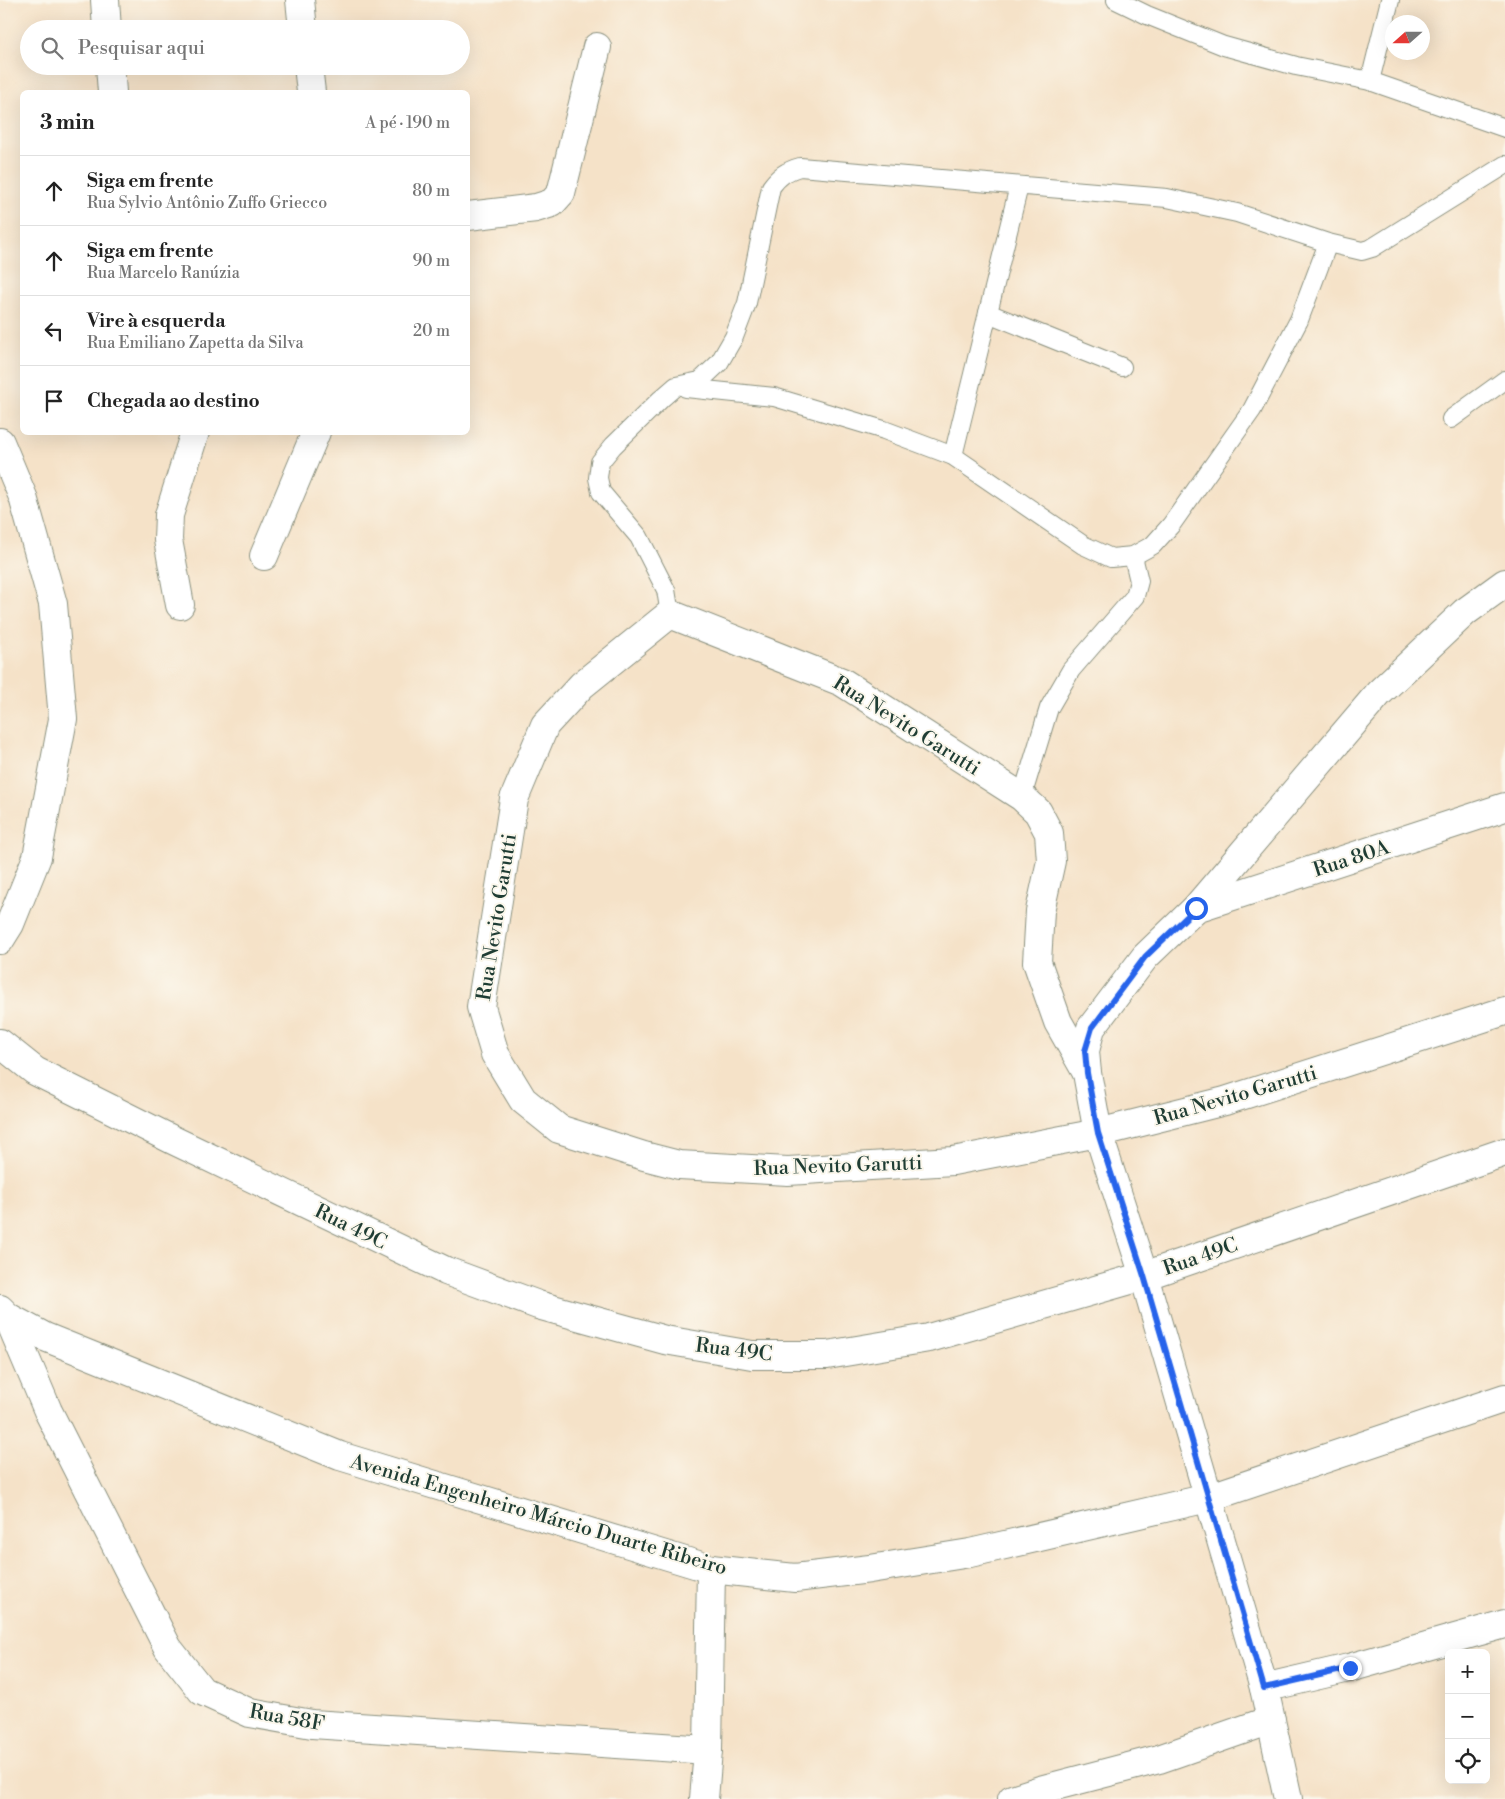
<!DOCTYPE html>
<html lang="pt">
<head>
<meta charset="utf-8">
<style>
  :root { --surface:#fff; --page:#f2f2f2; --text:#222; --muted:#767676; --line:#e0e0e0 }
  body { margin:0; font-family:"Libre Bodoni",serif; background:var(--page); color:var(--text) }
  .controls { position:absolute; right:15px; bottom:15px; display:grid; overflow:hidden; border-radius:8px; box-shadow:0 5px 20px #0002 }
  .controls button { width:45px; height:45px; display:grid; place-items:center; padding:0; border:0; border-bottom:1px solid var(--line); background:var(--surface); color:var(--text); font:25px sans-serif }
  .compass { position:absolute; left:1385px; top:15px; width:45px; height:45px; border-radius:50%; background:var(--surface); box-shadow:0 5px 20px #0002; rotate:249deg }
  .stop { position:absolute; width:15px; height:15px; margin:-11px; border:4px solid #2563eb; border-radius:50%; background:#fff }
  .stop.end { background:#2563eb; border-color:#fff; box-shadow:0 1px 5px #0008 }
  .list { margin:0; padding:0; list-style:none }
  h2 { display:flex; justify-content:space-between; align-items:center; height:65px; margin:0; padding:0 20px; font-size:21px }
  h2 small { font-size:16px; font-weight:400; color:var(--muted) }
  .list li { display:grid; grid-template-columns:32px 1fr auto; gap:15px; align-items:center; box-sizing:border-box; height:70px; padding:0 20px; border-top:1px solid var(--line) }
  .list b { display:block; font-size:19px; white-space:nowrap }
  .list p { margin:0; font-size:16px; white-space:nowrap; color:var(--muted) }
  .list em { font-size:16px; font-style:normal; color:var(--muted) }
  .icon { flex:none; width:28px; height:28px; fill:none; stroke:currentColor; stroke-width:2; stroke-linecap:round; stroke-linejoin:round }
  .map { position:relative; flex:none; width:1505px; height:1799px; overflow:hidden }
  .search { position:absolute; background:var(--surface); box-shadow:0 5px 20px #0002; left:20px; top:20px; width:450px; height:55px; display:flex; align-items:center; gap:12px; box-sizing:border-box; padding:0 18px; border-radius:28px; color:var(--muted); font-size:19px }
  .panel { position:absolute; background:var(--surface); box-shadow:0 5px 20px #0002; left:20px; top:90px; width:450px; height:345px; border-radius:8px }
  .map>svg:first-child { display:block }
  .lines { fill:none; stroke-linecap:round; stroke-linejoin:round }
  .lane-casing { stroke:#8a907e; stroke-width:20 }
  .street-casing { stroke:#8a907e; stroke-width:30 }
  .secondary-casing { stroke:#8a907e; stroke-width:30 }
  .lane { stroke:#fff; stroke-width:18 }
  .street { stroke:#fff; stroke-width:28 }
  .secondary { stroke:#fff; stroke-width:28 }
  .route { stroke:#2563eb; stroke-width:6 }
  .labels { text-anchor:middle; stroke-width:4; stroke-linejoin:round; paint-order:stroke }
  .street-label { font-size:20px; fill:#1f3d34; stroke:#fbf7ec }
</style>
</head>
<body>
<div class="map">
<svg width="1505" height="1799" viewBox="0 0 1505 1799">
  <rect width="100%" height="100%" fill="#fbf7ec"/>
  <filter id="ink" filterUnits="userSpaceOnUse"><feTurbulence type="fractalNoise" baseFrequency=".02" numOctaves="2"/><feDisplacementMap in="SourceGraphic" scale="10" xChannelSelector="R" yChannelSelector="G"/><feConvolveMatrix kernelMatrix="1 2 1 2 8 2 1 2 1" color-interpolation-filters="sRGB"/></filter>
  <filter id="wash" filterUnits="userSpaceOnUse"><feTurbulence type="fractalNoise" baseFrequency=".0096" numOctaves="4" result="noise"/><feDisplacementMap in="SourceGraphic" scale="20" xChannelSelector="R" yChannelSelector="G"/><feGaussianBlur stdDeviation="1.12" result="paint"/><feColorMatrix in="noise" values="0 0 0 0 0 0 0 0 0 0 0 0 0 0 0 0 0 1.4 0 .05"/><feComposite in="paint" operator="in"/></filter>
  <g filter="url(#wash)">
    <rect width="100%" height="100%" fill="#f5e2c8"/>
  </g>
  <g filter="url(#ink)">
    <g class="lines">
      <defs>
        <g id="lane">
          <polyline points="1116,0 1147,15 1224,46 1296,66 1370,81 1505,128"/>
          <polyline points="1370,81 1390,0"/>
          <polyline points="988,313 1122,367"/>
          <polyline points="686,388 774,397 884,430 953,456 1083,545 1111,558 1133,556 1153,545 1171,525 1252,410 1299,320 1328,243"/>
          <polyline points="1451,419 1505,380"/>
          <polyline points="953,456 1019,186"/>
          <path d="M670,614L666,590L639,537L601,492L598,478L600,462L613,446L661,399L676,386L700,381L719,363L734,337L747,303L771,187C779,176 786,171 800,167L1167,198L1237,213L1328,243L1362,251L1372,248L1505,165"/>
          <polyline points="1022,797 1049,708 1071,670 1135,596 1139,581 1133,556"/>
        </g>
        <g id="street">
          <polyline points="105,0 107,29"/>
          <polyline points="300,0 303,29"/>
          <polyline points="110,66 112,92"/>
          <polyline points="308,66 311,92"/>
          <polyline points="468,216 536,208 552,203 561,193 597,47"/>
          <polyline points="0,442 23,497 53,604 63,719 37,857 10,924 0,940"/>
          <polyline points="264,556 316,432"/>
          <polyline points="180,605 168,540 169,515 195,432"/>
          <polyline points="1196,908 1505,807"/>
          <polyline points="0,1043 35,1071 175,1141 446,1271 538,1305 665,1340 752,1355 827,1355 929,1338 1144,1276 1505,1152"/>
          <polyline points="1087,1073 1058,1022 1037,962 1040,911 1051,861 1049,833 1038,812 1022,797 842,682 670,614 582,685 545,725 514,799 481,1007 495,1054 523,1100 559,1129 644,1156 679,1165 788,1171 953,1161 1098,1133 1225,1101 1505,1011"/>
          <polyline points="8,1317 48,1411 168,1648 202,1691 250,1713 312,1724 708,1750"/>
          <polyline points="1264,1688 1349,1668 1505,1624"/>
          <polyline points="704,1799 708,1750 711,1569"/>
          <polyline points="1012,1799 1040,1790 1159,1759 1271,1720"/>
          <polyline points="1288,1799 1264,1688 1144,1276 1098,1133 1087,1073 1085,1051 1091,1028 1145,957 1196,908 1379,693 1465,612 1505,583"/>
        </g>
        <polyline id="secondary" points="0,1309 8,1317 45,1337 340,1456 711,1569 795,1578 870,1569 970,1553 1208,1498 1505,1398"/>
      </defs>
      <use href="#lane" class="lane-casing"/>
      <use href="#street" class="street-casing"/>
      <use href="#secondary" class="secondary-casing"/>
      <use href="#lane" class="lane"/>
      <use href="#street" class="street"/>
      <use href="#secondary" class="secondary"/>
    </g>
  </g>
  <g class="lines" filter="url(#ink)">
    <polyline class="route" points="1196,908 1145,957 1092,1028 1085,1051 1087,1073 1098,1133 1144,1276 1264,1688 1350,1668"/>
  </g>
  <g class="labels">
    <g class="street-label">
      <text transform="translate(907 725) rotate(32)" y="7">Rua Nevito Garutti</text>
      <text transform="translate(1351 858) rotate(-18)" y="7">Rua 80A</text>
      <text transform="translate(496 917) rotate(-81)" y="7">Rua Nevito Garutti</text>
      <text transform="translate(1235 1095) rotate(-16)" y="7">Rua Nevito Garutti</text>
      <text transform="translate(838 1165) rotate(-2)" y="7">Rua Nevito Garutti</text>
      <text transform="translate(351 1226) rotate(26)" y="7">Rua 49C</text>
      <text transform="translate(1200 1256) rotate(-19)" y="7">Rua 49C</text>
      <text transform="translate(734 1349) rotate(7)" y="7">Rua 49C</text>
      <text transform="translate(539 1514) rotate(16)" y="7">Avenida Engenheiro Márcio Duarte Ribeiro</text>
      <text transform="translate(287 1717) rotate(10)" y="7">Rua 58F</text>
    </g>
  </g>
</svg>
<div class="controls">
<button>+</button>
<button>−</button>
<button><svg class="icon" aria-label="locate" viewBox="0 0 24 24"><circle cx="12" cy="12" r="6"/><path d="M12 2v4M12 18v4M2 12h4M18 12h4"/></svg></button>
</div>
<svg class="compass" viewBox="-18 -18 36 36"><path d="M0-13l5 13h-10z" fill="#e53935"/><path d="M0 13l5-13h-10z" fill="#767676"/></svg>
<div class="stop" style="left:1196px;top:908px"></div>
<div class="stop end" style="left:1350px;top:1668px"></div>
<div class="search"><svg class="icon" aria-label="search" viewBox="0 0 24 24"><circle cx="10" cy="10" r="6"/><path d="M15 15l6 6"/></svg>Pesquisar aqui</div>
<section class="panel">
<h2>3 min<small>A pé · 190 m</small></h2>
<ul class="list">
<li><svg class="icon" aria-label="ahead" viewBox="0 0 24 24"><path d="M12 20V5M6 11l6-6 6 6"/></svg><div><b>Siga em frente</b><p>Rua Sylvio Antônio Zuffo Griecco</p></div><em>80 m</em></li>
<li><svg class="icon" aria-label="ahead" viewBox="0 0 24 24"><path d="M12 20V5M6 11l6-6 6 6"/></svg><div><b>Siga em frente</b><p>Rua Marcelo Ranúzia</p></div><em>90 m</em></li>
<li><svg class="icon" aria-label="left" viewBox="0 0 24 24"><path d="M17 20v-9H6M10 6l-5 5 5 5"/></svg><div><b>Vire à esquerda</b><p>Rua Emiliano Zapetta da Silva</p></div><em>20 m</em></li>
<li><svg class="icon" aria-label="arrive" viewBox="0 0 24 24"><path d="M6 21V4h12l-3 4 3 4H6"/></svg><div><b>Chegada ao destino</b></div></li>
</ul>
</section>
</div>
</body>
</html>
